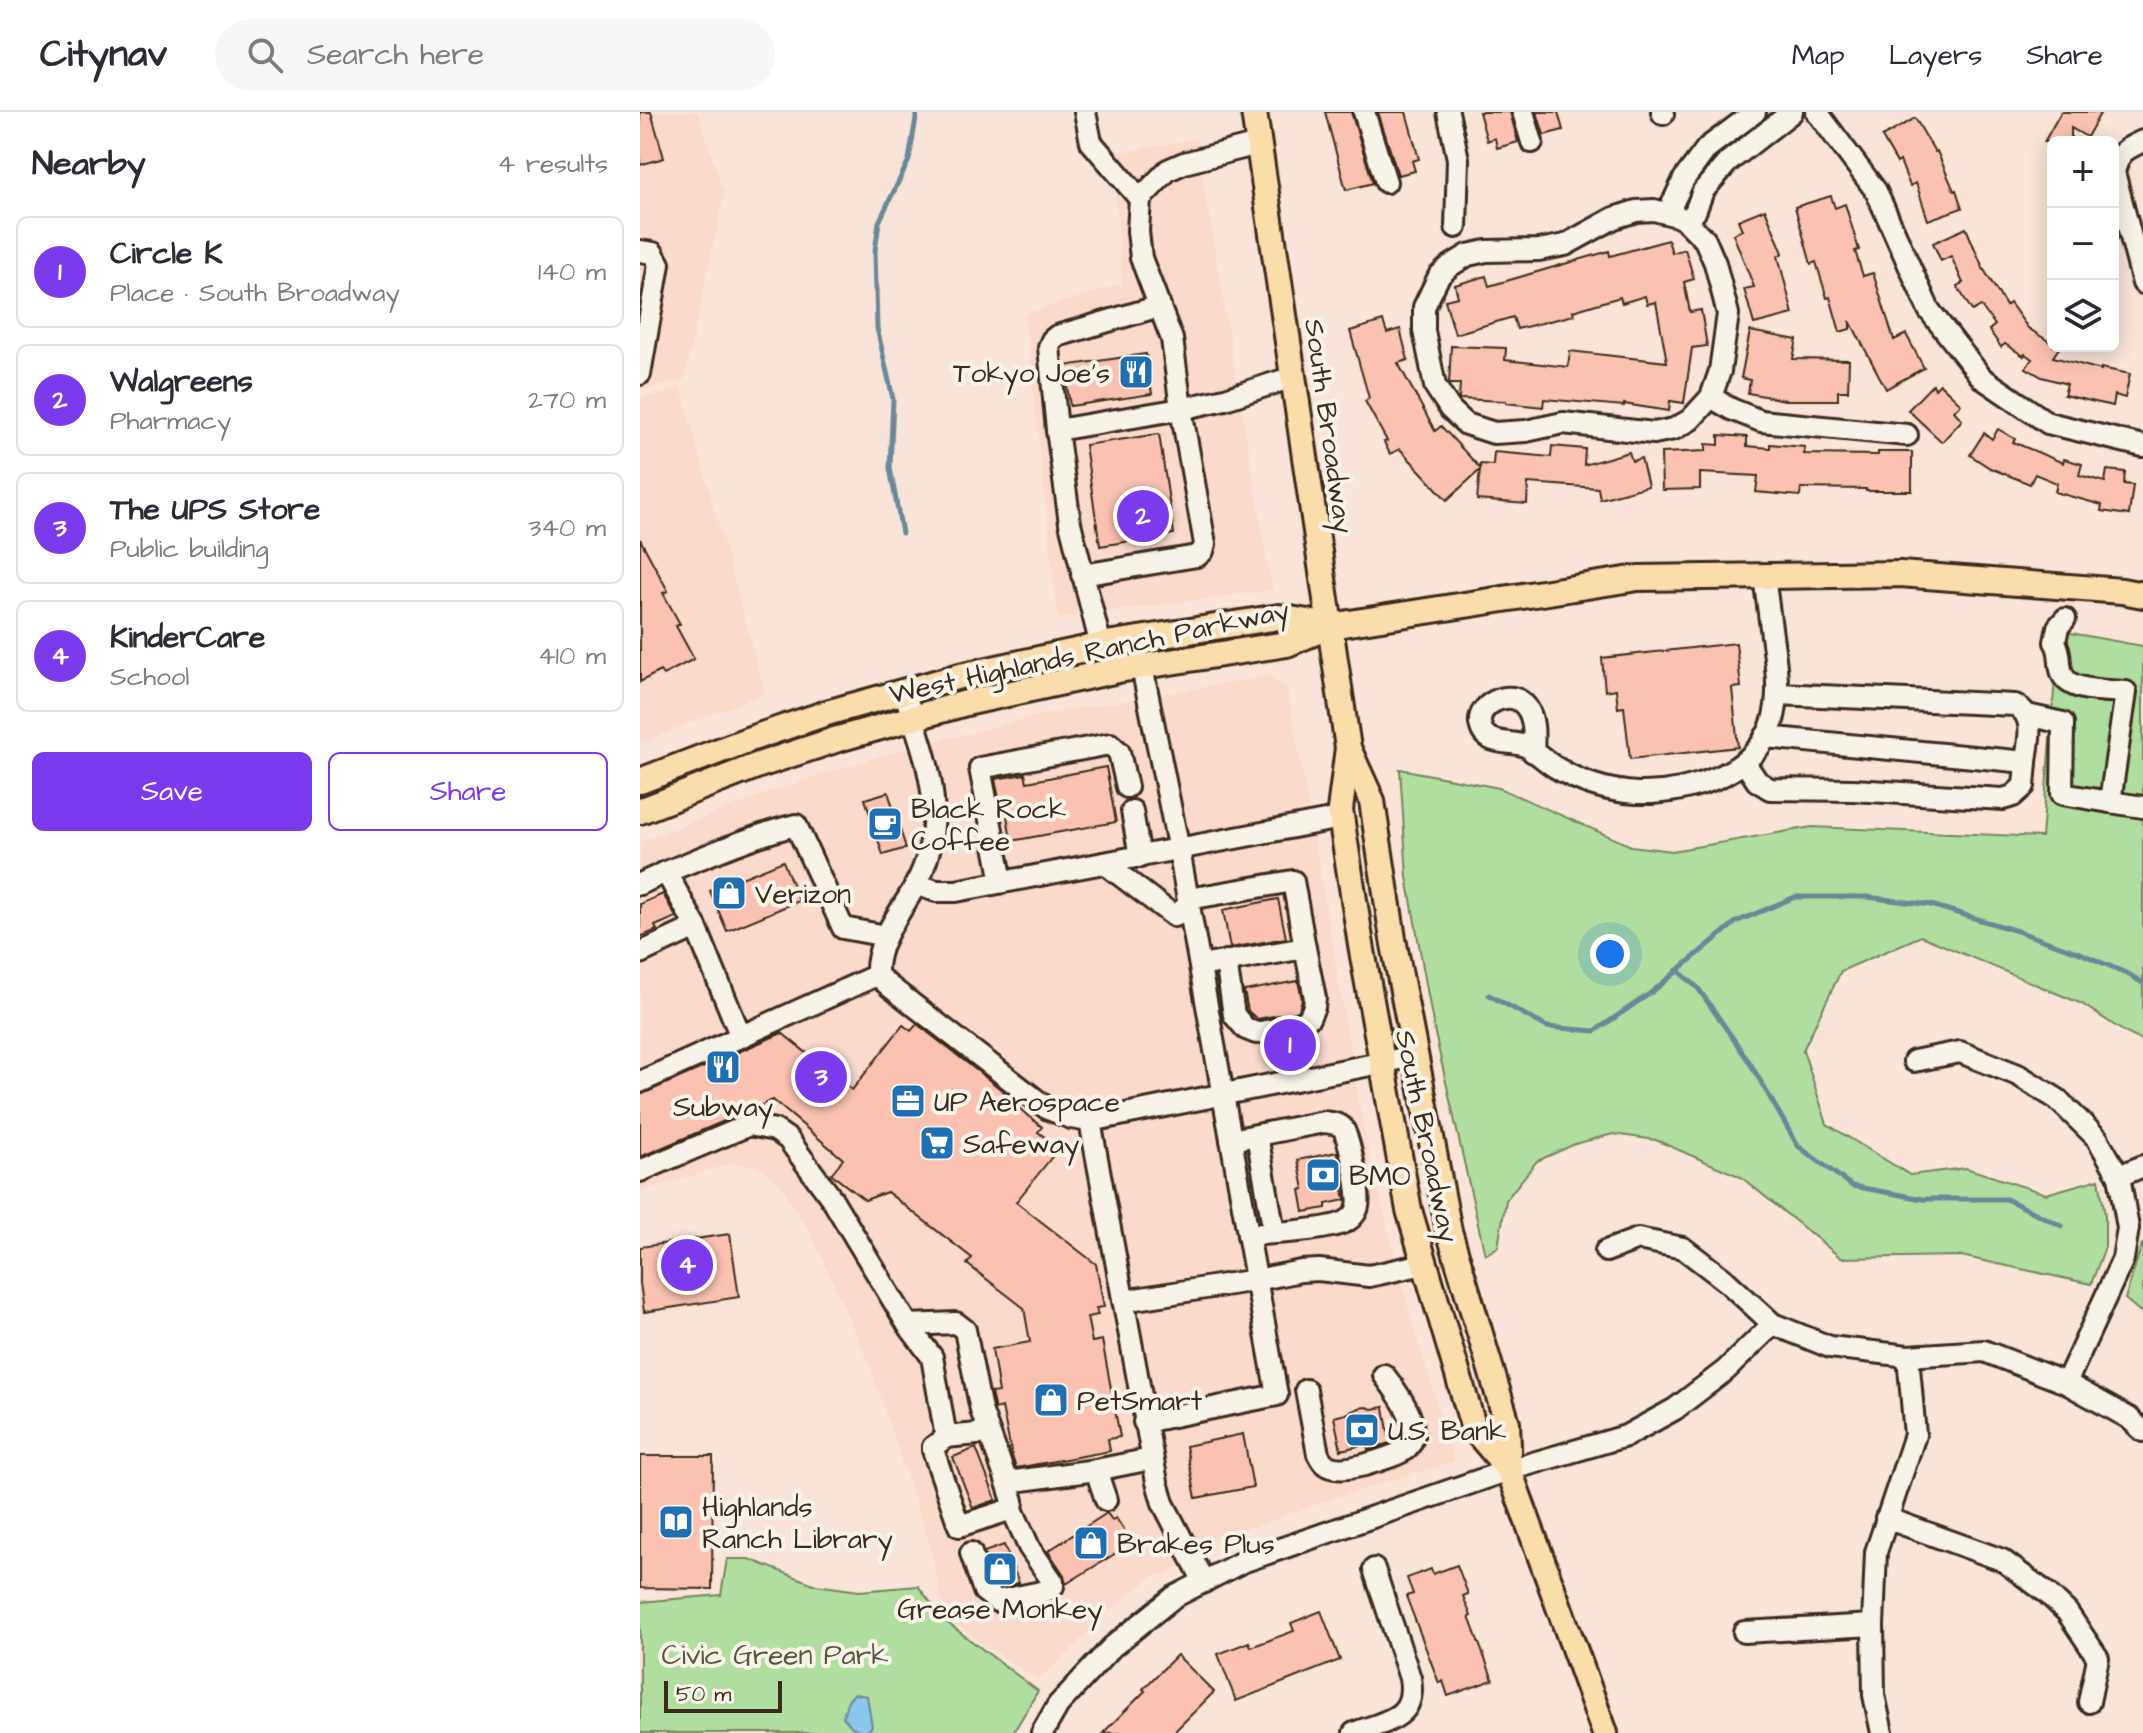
<!DOCTYPE html>
<html lang="en">
<head>
<meta charset="utf-8">
<style>
  :root { --surface:#fff; --page:#f7f7f7; --text:#2b2b33; --muted:#7c7c81; --line:#e1e1e2; --accent:#7c3aed }
  body { margin:0; font-family:"Architects Daughter",sans-serif; background:var(--page); color:var(--text) }
  .controls { position:absolute; right:24px; top:24px; display:grid; overflow:hidden; border-radius:12px; box-shadow:0 4px 20px #0003 }
  .controls button { width:72px; height:72px; display:grid; place-items:center; padding:0; border:0; border-bottom:2px solid var(--line); background:var(--surface); color:var(--text); font:40px sans-serif }
  .scale { position:absolute; left:24px; bottom:20px; width:118px; box-sizing:border-box; padding-left:8px; border:4px solid #3b2a1e; border-top:0; font-size:22px; line-height:28px; white-space:nowrap; color:#3b2a1e; -webkit-text-stroke:6px #f7f3e8; paint-order:stroke }
  .you { position:absolute; left:970px; top:842px; width:28px; height:28px; margin:-20px; border:6px solid #fff; border-radius:50%; background:#1a73e8; box-shadow:0 0 0 12px #1a73e833 }
  .badge { display:grid; place-items:center; width:52px; height:52px; border-radius:50%; background:var(--accent); color:#fff; font-size:26px; font-weight:700 }
  .pin { position:absolute; translate:-50% -50%; border:4px solid #fff; box-shadow:0 2px 8px #0006 }
  .list { margin:0; padding:0; list-style:none }
  h2 { display:flex; justify-content:space-between; align-items:center; height:104px; margin:0; padding:0 32px; font-size:34px }
  h2 small { font-size:26px; font-weight:400; color:var(--muted) }
  .list li { display:grid; grid-template-columns:52px 1fr auto; gap:24px; align-items:center; box-sizing:border-box; height:112px; margin:0 16px 16px; padding:0 16px; border:2px solid var(--line); border-radius:12px }
  .list b { display:block; font-size:30px; white-space:nowrap }
  .list p { margin:0; font-size:26px; white-space:nowrap; color:var(--muted) }
  .list em { font-size:26px; font-style:normal; color:var(--muted) }
  .actions { display:flex; gap:16px; padding:24px 32px }
  .actions a { flex:1; padding:18px 0; border:2px solid var(--accent); border-radius:12px; text-align:center; font-size:28px; color:var(--accent) }
  .actions .main { background:var(--accent); color:#fff }
  .icon { flex:none; width:44px; height:44px; fill:none; stroke:currentColor; stroke-width:2; stroke-linecap:round; stroke-linejoin:round }
  .map { position:relative; flex:none; width:1503px; height:1621px; overflow:hidden }
  header { display:flex; align-items:center; gap:48px; box-sizing:border-box; height:112px; padding:0 40px; background:var(--surface); border-bottom:2px solid var(--line) }
  header strong { font-size:38px }
  nav { display:flex; gap:44px; margin-inline-start:auto; font-size:28px }
  .search { width:560px; height:72px; background:var(--page); display:flex; align-items:center; gap:20px; box-sizing:border-box; padding:0 28px; border-radius:44px; color:var(--muted); font-size:30px }
  main { display:flex }
  aside { flex:1; background:var(--surface) }
  .map>svg:first-child { display:block }
  .built { fill:#f9dacc }
  .green { fill:#afde9e; stroke:#75845e; stroke-width:2 }
  .water { fill:#8bc7eb; stroke:#6b8899; stroke-width:2 }
  .lines { fill:none; stroke-linecap:round; stroke-linejoin:round }
  .stream { stroke:#6b8899; stroke-width:5 }
  .building { fill:#fbc2b1; stroke:#3b2a1e; stroke-width:2 }
  .minor-casing { stroke:#3b2a1e; stroke-width:26 }
  .major-casing { stroke:#3b2a1e; stroke-width:30 }
  .minor { stroke:#f7f3e8; stroke-width:20 }
  .major { stroke:#fbddab; stroke-width:24 }
  .labels { text-anchor:middle; stroke-width:8; stroke-linejoin:round; paint-order:stroke }
  .poi-label { font-size:28px; fill:#3b2a1e; stroke:#f7f3e8; text-anchor:start }
  .street-label { font-size:28px; fill:#3b2a1e; stroke:#f7f3e8 }
  .park-label { font-size:28px; fill:#58573e; stroke:#f7f3e8 }
</style>
</head>
<body>
<header>
<strong>Citynav</strong>
<div class="search"><svg class="icon" aria-label="search" viewBox="0 0 24 24"><circle cx="10" cy="10" r="6"/><path d="M15 15l6 6"/></svg>Search here</div>
<nav><a>Map</a><a>Layers</a><a>Share</a></nav>
</header>
<main>
<aside>
<h2>Nearby<small>4 results</small></h2>
<ul class="list">
<li><span class="badge">1</span><div><b>Circle K</b><p>Place · South Broadway</p></div><em>140 m</em></li>
<li><span class="badge">2</span><div><b>Walgreens</b><p>Pharmacy</p></div><em>270 m</em></li>
<li><span class="badge">3</span><div><b>The UPS Store</b><p>Public building</p></div><em>340 m</em></li>
<li><span class="badge">4</span><div><b>KinderCare</b><p>School</p></div><em>410 m</em></li>
</ul>
<div class="actions"><a class="main">Save</a><a>Share</a></div>
</aside>
<div class="map">
<svg width="1503" height="1621" viewBox="0 0 1503 1621">
  <rect width="100%" height="100%" fill="#f8e4d8"/>
  <filter id="ink" filterUnits="userSpaceOnUse"><feTurbulence type="fractalNoise" baseFrequency=".0125" numOctaves="2"/><feDisplacementMap in="SourceGraphic" scale="16" xChannelSelector="R" yChannelSelector="G"/><feConvolveMatrix kernelMatrix="1 2 1 2 8 2 1 2 1" color-interpolation-filters="sRGB"/></filter>
  <g filter="url(#ink)">
    <g class="built">
      <polygon points="0,0 58,0 84,83 44,267 0,278"/>
      <polygon points="556,27 632,478 418,506 385,202 482,172 473,42"/>
      <polygon points="41,276 125,581 0,631 0,287"/>
      <polygon points="630,564 647,576 677,742 723,1016 764,1181 814,1349 695,1386 575,1428 531,1459 512,1465 489,1481 399,1568 364,1546 313,1510 301,1487 291,1436 229,1251 172,1123 139,1070 118,1054 92,1051 0,1080 0,730 144,675 246,642 406,602"/>
    </g>
    <g class="green">
      <polygon points="1419,519 1503,534 1503,929 1486,921 1442,892 1281,824 1201,859 1163,938 1187,1012 1270,1063 1326,1056 1406,1082 1459,1067 1465,1103 1465,1135 1451,1172 1321,1144 1201,1146 1101,1065 1016,1028 973,1022 935,1032 897,1049 866,1088 858,1135 845,1143 794,917 767,765 760,657 859,676 991,734 1032,739 1172,715 1402,725"/>
      <polygon points="1502,1132 1503,1132 1503,1202 1485,1187"/>
      <polygon points="87,1447 109,1447 176,1473 219,1479 278,1474 305,1509 398,1579 373,1621 0,1621 0,1490 81,1483"/>
    </g>
    <polygon class="water" points="214,1582 227,1584 232,1615 224,1621 212,1615 203,1605 207,1590"/>
    <g class="lines">
      <g class="stream">
        <polyline points="262,421 250,356 253,287 237,216 235,139 239,110 269,48 277,0"/>
        <polyline points="1037,858 1058,876 1110,951 1158,1034 1212,1074 1283,1087 1366,1087 1422,1114"/>
        <polyline points="849,883 907,915 955,919 1012,880 1096,810 1155,785 1227,785 1291,793 1377,819 1440,841 1488,862 1503,871"/>
      </g>
    </g>
    <g class="building">
      <polygon points="0,0 11,0 24,46 0,53"/>
      <polygon points="685,0 711,0 733,71 706,78"/>
      <polygon points="738,0 766,0 779,47 772,49 775,59 758,63"/>
      <polygon points="839,0 870,0 878,30 857,36 855,26 847,29"/>
      <polygon points="897,0 918,0 923,18 904,23"/>
      <polygon points="1421,0 1461,0 1447,25 1431,16 1431,30 1404,30"/>
      <polygon points="1275,6 1295,40 1297,39 1314,79 1316,78 1322,96 1288,108 1276,71 1270,74 1260,49 1257,51 1242,25"/>
      <polygon points="1191,84 1195,96 1205,92 1219,138 1215,139 1223,164 1233,161 1254,228 1266,222 1284,256 1246,277 1210,209 1210,217 1200,220 1190,185 1187,186 1176,150 1171,152 1155,95"/>
      <polygon points="1125,97 1143,141 1138,144 1153,202 1114,212 1104,177 1114,175 1093,122 1102,118 1098,108"/>
      <polygon points="1326,116 1343,156 1366,194 1370,191 1388,216 1413,232 1413,234 1419,236 1413,245 1461,258 1461,256 1490,262 1485,286 1475,283 1473,294 1424,283 1427,272 1402,265 1386,256 1392,247 1385,242 1384,244 1365,232 1361,235 1349,218 1355,213 1341,194 1332,199 1317,174 1323,171 1311,144 1301,149 1293,131"/>
      <polygon points="1028,128 1032,141 1045,137 1054,167 1044,170 1050,200 1061,198 1067,234 1052,236 1044,291 1030,289 1029,299 984,292 984,294 904,287 903,295 866,291 866,289 819,287 820,272 809,272 811,234 866,236 865,248 928,255 930,239 1027,250 1016,190 1007,192 1005,184 982,191 980,185 933,199 934,203 877,217 873,205 815,222 805,188 818,185 815,173 846,164 849,174 969,139 970,144"/>
      <polygon points="743,209 747,221 760,217 768,248 758,251 795,319 801,314 840,356 840,352 853,353 854,340 911,345 912,334 945,337 944,353 989,340 992,349 1001,346 1008,374 960,387 958,376 888,371 887,392 837,388 840,358 807,388 760,337 750,342 744,330 747,329 725,289 729,286 710,219"/>
      <polygon points="1110,219 1157,228 1153,247 1209,248 1208,279 1198,279 1198,288 1145,288 1108,281 1110,268 1101,266"/>
      <polygon points="506,242 512,282 430,294 424,254"/>
      <polygon points="1293,272 1295,277 1300,272 1321,292 1314,299 1322,308 1302,330 1268,298"/>
      <polygon points="1358,317 1375,327 1373,330 1423,351 1424,347 1442,352 1439,363 1465,370 1467,358 1485,360 1484,372 1493,373 1489,403 1461,399 1462,393 1415,380 1417,371 1395,362 1390,372 1350,356 1330,343 1344,321 1352,327"/>
      <polygon points="519,322 534,422 460,434 445,333"/>
      <polygon points="1079,323 1107,325 1107,334 1130,336 1130,332 1165,335 1164,342 1238,343 1238,340 1272,340 1272,379 1226,379 1226,377 1161,376 1160,384 1116,380 1118,364 1060,361 1060,377 1022,378 1021,341 1066,339 1066,332 1079,333"/>
      <polygon points="0,427 28,479 23,481 40,512 36,514 54,547 23,563 20,559 0,570"/>
      <polygon points="1096,531 1101,575 1092,576 1098,635 990,647 984,595 978,596 976,577 965,579 962,546"/>
      <polygon points="466,655 476,710 371,729 365,691 360,692 355,667 385,662 387,670"/>
      <polygon points="248,680 266,736 243,743 225,687"/>
      <polygon points="143,749 159,789 87,819 70,779"/>
      <polygon points="23,782 36,805 15,814 17,818 0,825 0,792"/>
      <polygon points="638,787 646,826 590,836 583,798"/>
      <polygon points="658,869 662,887 659,898 656,900 617,907 608,899 604,879"/>
      <polygon points="277,912 367,982 365,985 402,1015 398,1020 419,1036 376,1090 456,1152 464,1195 456,1196 458,1203 447,1205 452,1230 462,1228 480,1325 468,1327 470,1339 376,1356 372,1344 362,1295 354,1297 354,1294 351,1281 359,1280 352,1237 390,1230 384,1196 327,1152 332,1146 247,1080 225,1088 191,1062 203,1047 133,988 0,1045 0,983 142,921 212,978 263,913 271,919"/>
      <polygon points="664,925 667,939 637,945 635,931"/>
      <polygon points="697,1040 705,1088 686,1092 686,1096 664,1100 660,1078 664,1077 658,1048"/>
      <polygon points="90,1122 99,1185 4,1200 0,1171 0,1135"/>
      <polygon points="726,1295 732,1297 744,1295 750,1331 728,1338 727,1332 701,1338 694,1305 706,1302 719,1296"/>
      <polygon points="603,1322 613,1375 556,1386 546,1334"/>
      <polygon points="336,1336 356,1388 333,1396 313,1345"/>
      <polygon points="0,1344 73,1344 72,1477 0,1476"/>
      <polygon points="467,1401 472,1408 476,1406 487,1423 483,1425 481,1438 426,1472 424,1463 408,1439"/>
      <polygon points="364,1433 379,1471 360,1475 355,1471 344,1440"/>
      <polygon points="817,1453 828,1482 823,1484 831,1504 829,1505 853,1568 808,1584 803,1569 799,1571 766,1484 773,1482 767,1466 791,1457 793,1462"/>
      <polygon points="681,1499 700,1548 596,1589 578,1542 609,1530 611,1535 654,1519 651,1511"/>
      <polygon points="537,1543 574,1580 533,1621 463,1621 505,1579 503,1577"/>
    </g>
    <g class="lines">
      <defs>
        <g id="minor">
          <polyline points="445,0 451,30 500,87"/>
          <polyline points="724,0 746,70"/>
          <polyline points="808,0 818,47 816,115"/>
          <polyline points="883,0 892,30"/>
          <polyline points="1022,0 1023,2"/>
          <polyline points="1177,0 1236,79 1289,198 1342,266 1408,311 1503,334"/>
          <path d="M1503,29C1485,37 1479,40 1474,60L1503,171"/>
          <polyline points="618,32 544,51 528,58 500,87 498,119 501,146 532,227 541,297 585,287 653,265"/>
          <polygon points="1014,98 1037,104 1046,109 1065,128 1075,151 1088,202 1080,259 1071,285 1050,308 1034,317 1014,321 923,311 886,319 854,321 826,312 810,297 795,274 784,219 784,195 799,164 810,154 828,143 846,139 899,138 925,133 974,106 996,99"/>
          <polyline points="1028,101 1044,67 1067,36 1115,0"/>
          <polyline points="1046,109 1055,100 1063,79 1088,50 1152,0"/>
          <polyline points="0,139 13,141 19,152 0,262"/>
          <polyline points="1071,285 1091,297 1121,309 1267,323"/>
          <polyline points="417,318 409,235 412,228 417,224 520,194"/>
          <polyline points="442,463 557,444 563,439 565,432 541,297 417,318 430,411 461,534"/>
          <polyline points="502,555 539,738 637,1283 504,1310"/>
          <path d="M264,579C286,647 312,706 275,774C260,802 235,830 237,863L249,874L408,997L431,1006L450,1009"/>
          <path d="M1387,603L1423,611L1422,682L1470,690L1486,580C1469,578 1428,581 1422,561C1418,550 1422,541 1415,530L1418,515L1425,507"/>
          <path d="M1125,625L1386,650C1388,629 1397,604 1375,593L1138,582"/>
          <path d="M893,640C894,624 896,600 880,589C866,579 838,593 840,611C843,635 870,628 885,634C896,639 905,649 915,655C939,670 968,679 996,681C1024,682 1053,676 1079,665C1141,636 1142,591 1133,531C1130,509 1127,487 1124,464"/>
          <polyline points="1105,651 1117,669 1130,677 1213,678 1363,687 1373,684 1384,674 1386,650"/>
          <polyline points="1470,690 1503,695"/>
          <polyline points="492,699 500,745"/>
          <polyline points="464,751 534,804 549,793"/>
          <polyline points="362,770 340,656 470,632 479,640 487,675"/>
          <polyline points="0,772 26,760"/>
          <polyline points="276,772 296,779 316,779 701,706"/>
          <polyline points="548,787 653,769 665,836 560,854"/>
          <polyline points="0,841 56,815"/>
          <polyline points="586,849 594,903 606,917 616,921 661,912 669,906 674,895 675,886 665,836"/>
          <path d="M101,925L56,815L26,760C69,743 111,724 156,713L203,816L246,824"/>
          <polyline points="1274,949 1320,940 1378,963 1417,987 1457,1026 1479,1064 1488,1116 1483,1147 1426,1271"/>
          <polyline points="0,970 237,863"/>
          <polyline points="617,1023 634,1120"/>
          <path d="M591,1028L684,1010C691,1011 697,1011 702,1015C709,1022 721,1084 718,1094C717,1100 712,1106 707,1109C689,1119 631,1121 608,1123"/>
          <polyline points="0,1059 109,1013 135,1018 148,1027 192,1087 268,1213 292,1245 306,1325 293,1335 293,1338 319,1414 372,1397 373,1389 367,1370 456,1358 511,1347"/>
          <polyline points="1479,1064 1503,1054"/>
          <polyline points="966,1139 998,1127 1043,1136 1085,1168 1133,1212 1190,1235 1268,1244 1344,1239 1426,1271 1489,1306 1503,1319"/>
          <polyline points="483,1189 616,1168 661,1159 679,1158 729,1164 784,1152"/>
          <polyline points="268,1213 316,1211 325,1218 341,1298 367,1370"/>
          <path d="M666,1278L678,1342C681,1348 684,1353 691,1355C701,1359 723,1354 734,1350C743,1347 755,1344 763,1339C790,1321 756,1279 744,1263"/>
          <polyline points="306,1325 348,1321"/>
          <polyline points="456,1358 466,1388"/>
          <polyline points="1246,1406 1362,1448 1407,1481 1427,1500 1458,1546 1449,1590"/>
          <polyline points="331,1441 344,1479 357,1489 406,1479 413,1474 413,1470 389,1435 372,1397"/>
          <polyline points="564,1470 523,1391 517,1370 450,1009 775,944"/>
          <polyline points="1104,1520 1233,1513"/>
          <polyline points="402,1621 418,1593 472,1535 534,1485 602,1450 869,1358 986,1324 1035,1297 1086,1258 1133,1212"/>
          <path d="M714,1621C746,1609 777,1607 770,1566L734,1457"/>
          <polyline points="1242,1621 1234,1583 1233,1513 1236,1440 1275,1323 1268,1244"/>
        </g>
        <g id="major">
          <polyline points="614,0 708,636 732,689 753,827 809,1119 867,1311 869,1358 965,1621"/>
          <polyline points="708,636 700,698 721,833 769,1098 834,1317 869,1358"/>
          <polyline points="0,669 110,627 190,600 320,564 473,531 639,505 690,514"/>
          <polyline points="0,699 119,653 198,627 326,591 478,558 647,532 690,514 998,466 1260,462 1482,479 1503,483"/>
        </g>
      </defs>
      <use href="#minor" class="minor-casing"/>
      <use href="#major" class="major-casing"/>
      <use href="#minor" class="minor"/>
      <use href="#major" class="major"/>
    </g>
  </g>
  <defs>
    <symbol id="restaurant-square" viewBox="-11 -11 22 22"><rect x="-9" y="-9" width="18" height="18" rx="4" fill="#1f6fb2" stroke="#f7f3e8"/><path d="M-5-6h1v4h1v-4h1v4h1v-4h1v5L-1.5 .5V6h-2V.5L-5-1ZM5-6V6H3V1.5H1.5Q1.5-4 5-6Z" fill="#fff"/></symbol>
    <symbol id="cafe-square" viewBox="-11 -11 22 22"><rect x="-9" y="-9" width="18" height="18" rx="4" fill="#1f6fb2" stroke="#f7f3e8"/><path d="M-5.5-4.5H6V0H3Q3 3.5 0 3.5H-2.5Q-5.5 3.5-5.5 0ZM3-3.2v2h1.7v-2ZM-6 4.5H4V6H-6Z" fill="#fff"/></symbol>
    <symbol id="shop-square" viewBox="-11 -11 22 22"><rect x="-9" y="-9" width="18" height="18" rx="4" fill="#1f6fb2" stroke="#f7f3e8"/><path d="M-5-2.5h2.3a2.7 3.5 0 0 1 5.4 0H5L5.5 6h-11ZM-1.5-2.5h3a1.5 2.3 0 0 0-3 0Z" fill="#fff"/></symbol>
    <symbol id="office-square" viewBox="-11 -11 22 22"><rect x="-9" y="-9" width="18" height="18" rx="4" fill="#1f6fb2" stroke="#f7f3e8"/><path d="M-6-3h4V-5.5h4V-3h4V5H-6ZM-1-4.5V-3h2v-1.5ZM-6 0V1H6V0Z" fill="#fff"/></symbol>
    <symbol id="supermarket-square" viewBox="-11 -11 22 22"><rect x="-9" y="-9" width="18" height="18" rx="4" fill="#1f6fb2" stroke="#f7f3e8"/><path d="M-6-5.5h2.5l.6 2H6L4.5 2H-2.5L-4.4-4H-6ZM-1.5 3.2a1.3 1.3 0 1 0 .1 0ZM3 3.2a1.3 1.3 0 1 0 .1 0Z" fill="#fff"/></symbol>
    <symbol id="bank-square" viewBox="-11 -11 22 22"><rect x="-9" y="-9" width="18" height="18" rx="4" fill="#1f6fb2" stroke="#f7f3e8"/><path d="M-6-4H6V4H-6ZM0-2.3a2.3 2.3 0 1 0 0 4.6a2.3 2.3 0 1 0 0-4.6Z" fill="#fff"/></symbol>
    <symbol id="library-square" viewBox="-11 -11 22 22"><rect x="-9" y="-9" width="18" height="18" rx="4" fill="#1f6fb2" stroke="#f7f3e8"/><path d="M-6-4Q-3-5.5-.7-3.5V5Q-3 3-6 4ZM6-4Q3-5.5 .7-3.5V5Q3 3 6 4Z" fill="#fff"/></symbol>
  </defs>
  <g fill-rule="evenodd">
    <use href="#restaurant-square" x="476" y="240" width="40" height="40"/>
    <use href="#cafe-square" x="225" y="692" width="40" height="40"/>
    <use href="#shop-square" x="69" y="761" width="40" height="40"/>
    <use href="#restaurant-square" x="63" y="935" width="40" height="40"/>
    <use href="#office-square" x="248" y="969" width="40" height="40"/>
    <use href="#supermarket-square" x="277" y="1011" width="40" height="40"/>
    <use href="#bank-square" x="663" y="1043" width="40" height="40"/>
    <use href="#shop-square" x="391" y="1268" width="40" height="40"/>
    <use href="#bank-square" x="702" y="1298" width="40" height="40"/>
    <use href="#library-square" x="16" y="1390" width="40" height="40"/>
    <use href="#shop-square" x="431" y="1411" width="40" height="40"/>
    <use href="#shop-square" x="340" y="1437" width="40" height="40"/>
  </g>
  <g class="labels">
    <g class="poi-label">
      <text x="470" y="270" text-anchor="end">Tokyo Joe's</text>
      <text x="271" y="706">Black Rock<tspan x="271" dy="32">Coffee</tspan></text>
      <text x="115" y="791">Verizon</text>
      <text x="294" y="999">UP Aerospace</text>
      <text x="83" y="1004" text-anchor="middle">Subway</text>
      <text x="323" y="1041">Safeway</text>
      <text x="709" y="1073">BMO</text>
      <text x="437" y="1298">PetSmart</text>
      <text x="748" y="1328">U.S. Bank</text>
      <text x="62" y="1404">Highlands<tspan x="62" dy="32">Ranch Library</tspan></text>
      <text x="477" y="1441">Brakes Plus</text>
      <text x="360" y="1506" text-anchor="middle">Grease Monkey</text>
    </g>
    <g class="street-label">
      <text transform="translate(690 314) rotate(82)" y="10">South Broadway</text>
      <text transform="translate(449 539) rotate(-12)" y="10">West Highlands Ranch Parkway</text>
      <text transform="translate(788 1024) rotate(78)" y="10">South Broadway</text>
    </g>
    <g class="park-label">
      <text x="135" y="1552">Civic Green Park</text>
    </g>
  </g>
</svg>
<div class="controls">
<button>+</button>
<button>−</button>
<button><svg class="icon" aria-label="layers" viewBox="0 0 24 24"><path d="M12 4l9 5-9 5-9-5zM3 14l9 5 9-5"/></svg></button>
</div>
<div class="scale">50 m</div>
<div class="you"></div>
<div class="pin badge" style="left:650px;top:933px">1</div>
<div class="pin badge" style="left:503px;top:404px">2</div>
<div class="pin badge" style="left:181px;top:965px">3</div>
<div class="pin badge" style="left:47px;top:1153px">4</div>
</div>
</main>
</body>
</html>
